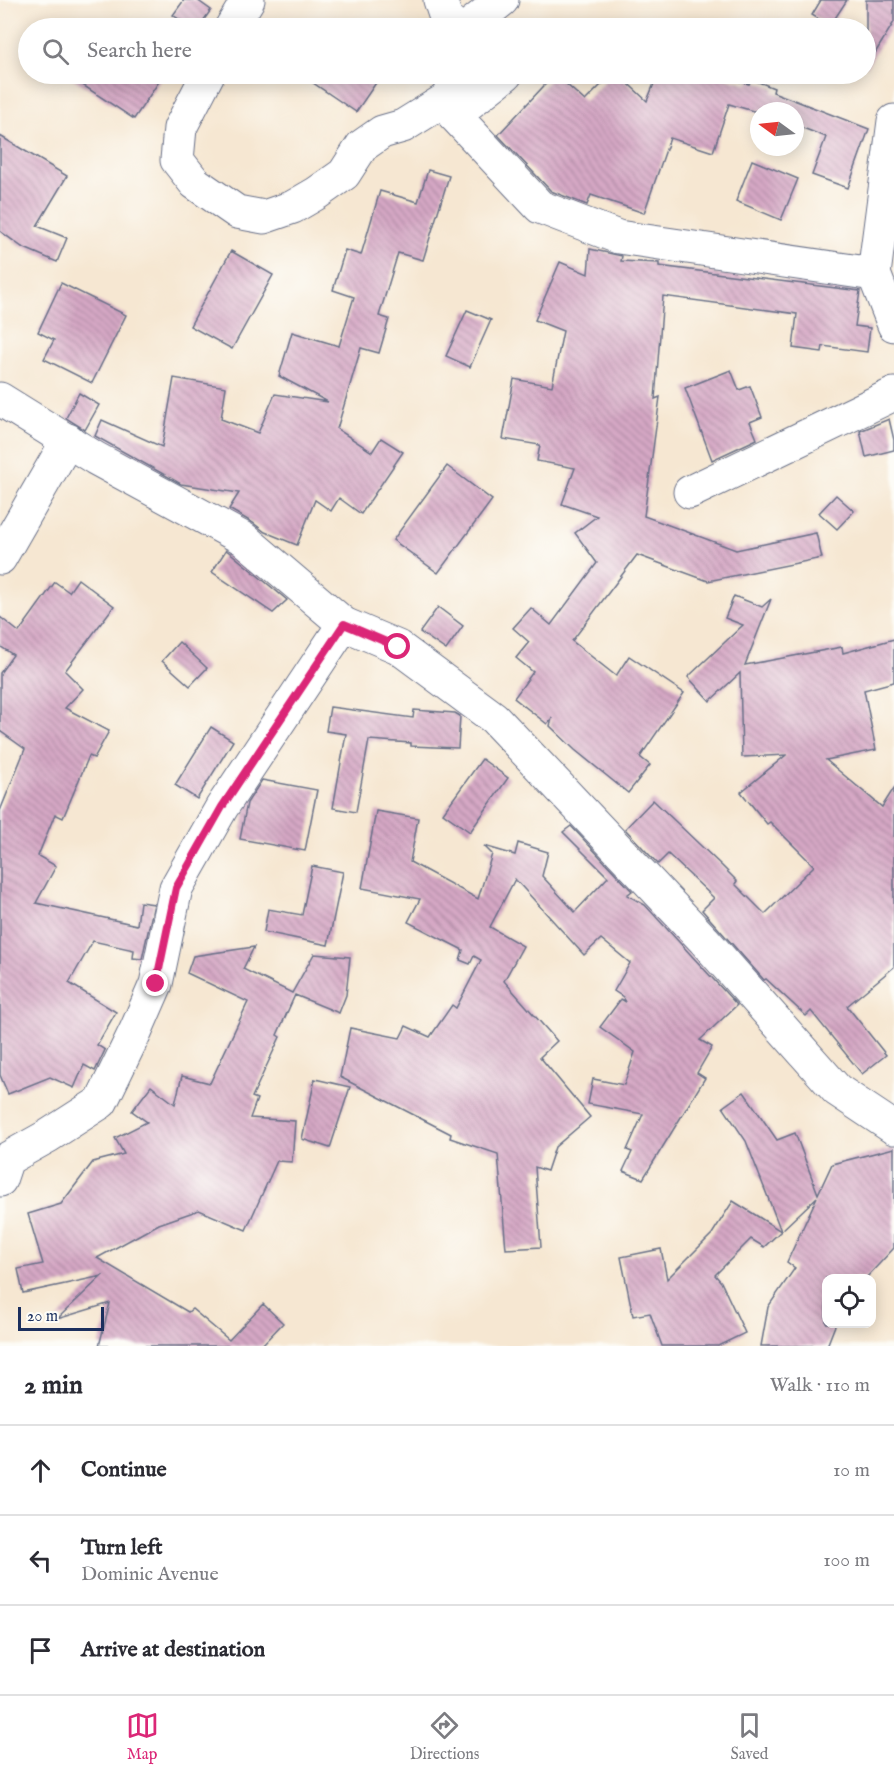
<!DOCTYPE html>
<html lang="en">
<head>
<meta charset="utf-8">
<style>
  :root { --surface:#fff; --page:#f2f2f3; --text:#2b2b33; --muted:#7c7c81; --line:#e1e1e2; --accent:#db2777 }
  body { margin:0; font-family:"IM FELL English",serif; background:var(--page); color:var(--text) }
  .controls { position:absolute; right:18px; bottom:18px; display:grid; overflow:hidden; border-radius:12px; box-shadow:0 3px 15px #0003 }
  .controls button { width:54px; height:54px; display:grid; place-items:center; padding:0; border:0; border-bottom:2px solid var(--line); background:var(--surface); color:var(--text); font:30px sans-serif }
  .compass { position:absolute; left:750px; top:102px; width:54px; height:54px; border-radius:50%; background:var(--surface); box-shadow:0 3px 15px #0003; rotate:285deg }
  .scale { position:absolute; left:18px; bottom:15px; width:86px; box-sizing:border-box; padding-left:6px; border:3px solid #1b2f5e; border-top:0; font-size:16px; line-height:21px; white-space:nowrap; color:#1b2f5e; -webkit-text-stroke:4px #fdfcf7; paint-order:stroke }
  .stop { position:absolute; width:18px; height:18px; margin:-14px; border:4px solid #db2777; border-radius:50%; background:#fff }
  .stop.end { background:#db2777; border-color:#fff; box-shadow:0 2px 6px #0008 }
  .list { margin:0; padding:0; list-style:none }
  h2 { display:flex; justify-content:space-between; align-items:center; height:78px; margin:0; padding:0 24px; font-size:26px }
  h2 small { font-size:20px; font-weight:400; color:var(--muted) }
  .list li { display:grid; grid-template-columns:39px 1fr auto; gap:18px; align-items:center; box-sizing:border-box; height:90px; padding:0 24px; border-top:2px solid var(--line) }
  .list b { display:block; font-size:22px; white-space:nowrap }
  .list p { margin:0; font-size:20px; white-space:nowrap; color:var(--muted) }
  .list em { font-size:20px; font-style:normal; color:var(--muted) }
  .icon { flex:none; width:33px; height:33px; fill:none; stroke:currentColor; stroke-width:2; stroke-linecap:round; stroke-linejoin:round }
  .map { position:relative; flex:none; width:894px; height:1346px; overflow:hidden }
  .search { position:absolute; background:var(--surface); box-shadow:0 3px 15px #0003; left:18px; right:18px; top:18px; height:66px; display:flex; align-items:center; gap:15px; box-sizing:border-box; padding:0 21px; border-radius:33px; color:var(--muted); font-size:22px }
  .sheet { height:348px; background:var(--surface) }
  nav { display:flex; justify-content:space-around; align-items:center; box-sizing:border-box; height:84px; border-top:2px solid var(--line); background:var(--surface); font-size:16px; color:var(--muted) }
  nav a { display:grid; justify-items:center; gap:3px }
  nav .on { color:var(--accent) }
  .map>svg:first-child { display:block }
  .building { fill:url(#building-back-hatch) }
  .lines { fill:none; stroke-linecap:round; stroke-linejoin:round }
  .minor-casing { stroke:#686f87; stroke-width:35 }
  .minor { stroke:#fff; stroke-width:33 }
  .route { stroke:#db2777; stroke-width:8 }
</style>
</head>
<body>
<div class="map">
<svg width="894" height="1346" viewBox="0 0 894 1346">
  <defs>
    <pattern id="building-back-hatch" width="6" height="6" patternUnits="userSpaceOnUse" patternTransform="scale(1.5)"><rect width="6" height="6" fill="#d6a8c5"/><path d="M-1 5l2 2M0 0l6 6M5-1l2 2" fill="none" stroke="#ad89a3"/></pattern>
  </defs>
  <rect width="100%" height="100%" fill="#fdfcf7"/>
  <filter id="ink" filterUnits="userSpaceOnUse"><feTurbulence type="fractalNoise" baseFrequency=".0167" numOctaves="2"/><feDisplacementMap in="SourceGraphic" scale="12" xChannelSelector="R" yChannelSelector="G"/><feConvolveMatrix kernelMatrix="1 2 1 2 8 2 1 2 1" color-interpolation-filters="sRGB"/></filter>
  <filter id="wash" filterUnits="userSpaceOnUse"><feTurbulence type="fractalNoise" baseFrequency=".008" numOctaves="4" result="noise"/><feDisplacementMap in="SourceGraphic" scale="24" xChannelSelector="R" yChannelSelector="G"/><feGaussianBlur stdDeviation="1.35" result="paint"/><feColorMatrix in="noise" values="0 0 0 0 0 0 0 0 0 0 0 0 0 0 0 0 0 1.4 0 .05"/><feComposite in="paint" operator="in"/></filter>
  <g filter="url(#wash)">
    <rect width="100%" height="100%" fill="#f6e7d2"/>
    <g id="blocks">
      <g class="building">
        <polygon points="184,0 197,0 211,10 198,28 192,28 173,15"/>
        <polygon points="821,0 847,0 830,26 812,15"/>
        <polygon points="866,0 894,0 894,22 866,68"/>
        <polygon points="66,74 164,74 134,119"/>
        <polygon points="300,74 382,74 356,112"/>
        <polygon points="555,74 585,101 612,74 618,74 647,101 658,74 713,74 749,84 751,79 774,88 773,92 869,129 848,188 812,175 826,137 795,125 795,111 753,111 729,104 713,152 670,138 644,213 591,195 587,205 551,191 498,135"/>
        <polygon points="0,136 67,176 37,226 67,238 57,262 22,247 0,231"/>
        <polygon points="752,160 798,179 781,220 736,201"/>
        <polygon points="428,170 449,176 423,260 398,253 379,316 389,319 379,353 361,348 337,429 372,452 381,438 403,452 361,514 339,498 331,511 315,500 297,545 265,532 253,523 229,509 239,493 181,484 95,436 102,420 162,447 174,378 226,387 221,419 258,433 275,394 328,402 279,376 292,332 339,346 354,297 333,290 345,250 361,255 380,191 418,202"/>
        <polygon points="590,249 622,256 621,261 659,263 659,266 860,291 855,326 870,328 867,352 823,346 822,352 793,348 797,314 663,296 655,399 660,397 644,516 736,550 816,533 822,558 708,581 637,555 572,641 616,676 629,656 684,693 640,757 650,765 628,793 575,750 550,726 552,718 547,724 514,698 533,672 516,658 529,642 513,628 531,608 551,625 597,563 575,533 597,516 562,504 575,468 537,461 540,445 503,439 514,379 552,386 563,331 535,320 560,262 588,274"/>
        <polygon points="231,251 273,275 232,349 190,326"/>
        <polygon points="61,283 126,315 92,383 44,359 54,340 38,332"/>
        <polygon points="467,310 491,320 470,367 446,356"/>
        <polygon points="731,370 739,390 750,386 762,417 750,422 757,439 712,460 685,388"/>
        <polygon points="79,393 99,405 85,430 66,418"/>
        <polygon points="889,419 894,440 894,450 866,457 860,431"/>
        <polygon points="447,466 492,500 438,573 393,540"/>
        <polygon points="836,495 854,511 837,529 819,513"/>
        <polygon points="226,550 233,555 287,600 273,613 212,572"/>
        <polygon points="78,579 114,606 65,671 83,689 65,708 109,731 94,758 89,756 63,818 55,814 38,856 56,866 36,903 137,925 140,902 154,904 142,959 133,958 134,950 93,941 69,983 116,1012 97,1045 105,1050 95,1071 84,1065 74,1088 50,1077 8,1094 0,1075 0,811 25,749 0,731 0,673 13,655 0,646 0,617 19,632 55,582 69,592"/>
        <polygon points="734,596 762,607 771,599 745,665 842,647 843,653 894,639 894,682 864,690 876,750 826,760 882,807 894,788 894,967 847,1006 886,1055 862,1074 811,1011 806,1016 766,979 764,980 702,910 714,898 668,854 658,864 625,829 653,800 722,866 737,881 735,884 765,914 814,866 770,822 767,824 741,792 786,755 742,757 740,673 710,701 688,677 743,625 725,618"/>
        <polygon points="438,607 463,626 446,650 420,632"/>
        <polygon points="179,642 207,668 190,686 162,661"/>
        <polygon points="330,707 413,718 414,710 455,713 460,716 458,748 411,746 411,743 369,740 356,812 333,808 346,734 326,731"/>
        <polygon points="211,727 233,741 197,799 175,785"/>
        <polygon points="482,759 508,778 470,832 443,813"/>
        <polygon points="262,780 317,790 305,851 240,839 247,803"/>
        <polygon points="376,811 418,818 410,862 478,899 492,854 484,846 515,855 518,843 548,852 542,876 575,912 608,877 563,832 571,826 632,891 627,895 645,905 737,1005 700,1040 712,1047 697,1073 705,1078 643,1179 623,1171 632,1152 627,1150 643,1114 588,1104 593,1079 624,1085 635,1052 600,1027 621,999 626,1002 623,997 614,991 630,963 601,939 584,955 515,879 490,927 523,946 504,981 557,1041 540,1057 590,1117 555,1147 547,1171 535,1167 541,1247 506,1249 498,1154 450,1138 451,1134 340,1077 350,1028 400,1038 406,1026 430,1037 452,1005 456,1008 481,960 474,956 470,964 460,960 463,950 408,922 420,899 362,888"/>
        <polygon points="312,866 343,872 328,945 264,932 268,909 302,915"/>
        <polygon points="254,947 243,969 292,993 314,954 350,957 346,995 339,1013 295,995 277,1035 280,1037 252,1097 257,1099 250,1118 295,1121 292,1162 277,1161 246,1230 199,1210 159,1224 97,1258 188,1312 192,1309 229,1340 263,1304 283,1323 261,1346 99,1346 110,1303 57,1319 102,1276 23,1293 18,1269 43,1264 28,1214 61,1204 93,1162 124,1154 115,1138 147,1122 132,1111 151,1086 175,1104 182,1076 210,1083 248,1002 187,973 193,956"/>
        <polygon points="315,1079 350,1087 330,1148 302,1139"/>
        <polygon points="744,1092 777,1140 795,1133 818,1194 832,1164 894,1148 894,1248 866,1278 826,1278 826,1323 836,1323 827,1346 761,1346 768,1307 795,1268 787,1262 817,1197 781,1231 746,1141 723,1107"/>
        <polygon points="733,1201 781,1231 764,1247 751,1239 715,1275 721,1282 745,1333 718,1346 662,1346 650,1313 633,1316 621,1257 661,1249 667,1279 712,1234"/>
      </g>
    </g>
  </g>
  <g filter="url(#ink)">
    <use href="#blocks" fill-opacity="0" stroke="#686f87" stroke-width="1.5"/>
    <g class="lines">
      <defs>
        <g id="minor">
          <polyline points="440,0 446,18 453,28"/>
          <polyline points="231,28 248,0"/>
          <polyline points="467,28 502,0"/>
          <polyline points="208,74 180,128 177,160 195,183 237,212 264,217 293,207 317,193 344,174 362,146 382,132 403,126 456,93"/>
          <polyline points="447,74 456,93 454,115 540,207 618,237 874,274"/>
          <polyline points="454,115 506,74"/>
          <polyline points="894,121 874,274 894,325"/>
          <polyline points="0,399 95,458 244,539 344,624 398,647 494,718 704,940 837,1090 894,1128"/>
          <polyline points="690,492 894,394"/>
          <polyline points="0,558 68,440"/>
          <polyline points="0,1180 7,1159 48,1136 101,1102 136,1030 156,984 176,888 222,807 344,624"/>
        </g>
      </defs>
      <use href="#minor" class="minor-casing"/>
      <use href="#minor" class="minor"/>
    </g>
  </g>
  <g class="lines" filter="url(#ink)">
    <polyline class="route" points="156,984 176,888 222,807 344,624 398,647"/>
  </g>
</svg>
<div class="controls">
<button><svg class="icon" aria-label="locate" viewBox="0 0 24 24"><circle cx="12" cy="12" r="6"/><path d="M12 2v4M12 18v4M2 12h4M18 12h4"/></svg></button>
</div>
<svg class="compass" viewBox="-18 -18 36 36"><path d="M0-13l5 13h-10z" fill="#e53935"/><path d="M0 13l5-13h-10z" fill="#7c7c81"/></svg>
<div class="scale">20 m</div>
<div class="stop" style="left:398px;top:647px"></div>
<div class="stop end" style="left:156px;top:984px"></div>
<div class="search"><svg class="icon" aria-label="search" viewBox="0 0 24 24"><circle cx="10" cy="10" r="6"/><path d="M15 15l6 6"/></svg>Search here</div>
</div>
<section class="sheet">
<h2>2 min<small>Walk · 110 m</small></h2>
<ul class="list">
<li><svg class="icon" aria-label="ahead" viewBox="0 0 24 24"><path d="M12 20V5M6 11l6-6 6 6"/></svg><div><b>Continue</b></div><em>10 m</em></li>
<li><svg class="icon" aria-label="left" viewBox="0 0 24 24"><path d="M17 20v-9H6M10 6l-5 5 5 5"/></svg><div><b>Turn left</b><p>Dominic Avenue</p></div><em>100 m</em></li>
<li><svg class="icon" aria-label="arrive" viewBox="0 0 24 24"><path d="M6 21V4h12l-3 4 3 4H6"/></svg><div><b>Arrive at destination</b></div></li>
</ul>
</section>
<nav>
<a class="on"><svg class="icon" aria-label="map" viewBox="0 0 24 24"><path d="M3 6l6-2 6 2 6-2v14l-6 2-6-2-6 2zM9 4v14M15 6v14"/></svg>Map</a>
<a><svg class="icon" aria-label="directions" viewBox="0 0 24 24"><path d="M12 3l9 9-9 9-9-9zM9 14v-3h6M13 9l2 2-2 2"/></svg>Directions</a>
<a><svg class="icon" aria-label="saved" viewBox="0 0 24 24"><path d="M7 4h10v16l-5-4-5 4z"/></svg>Saved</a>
</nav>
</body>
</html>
